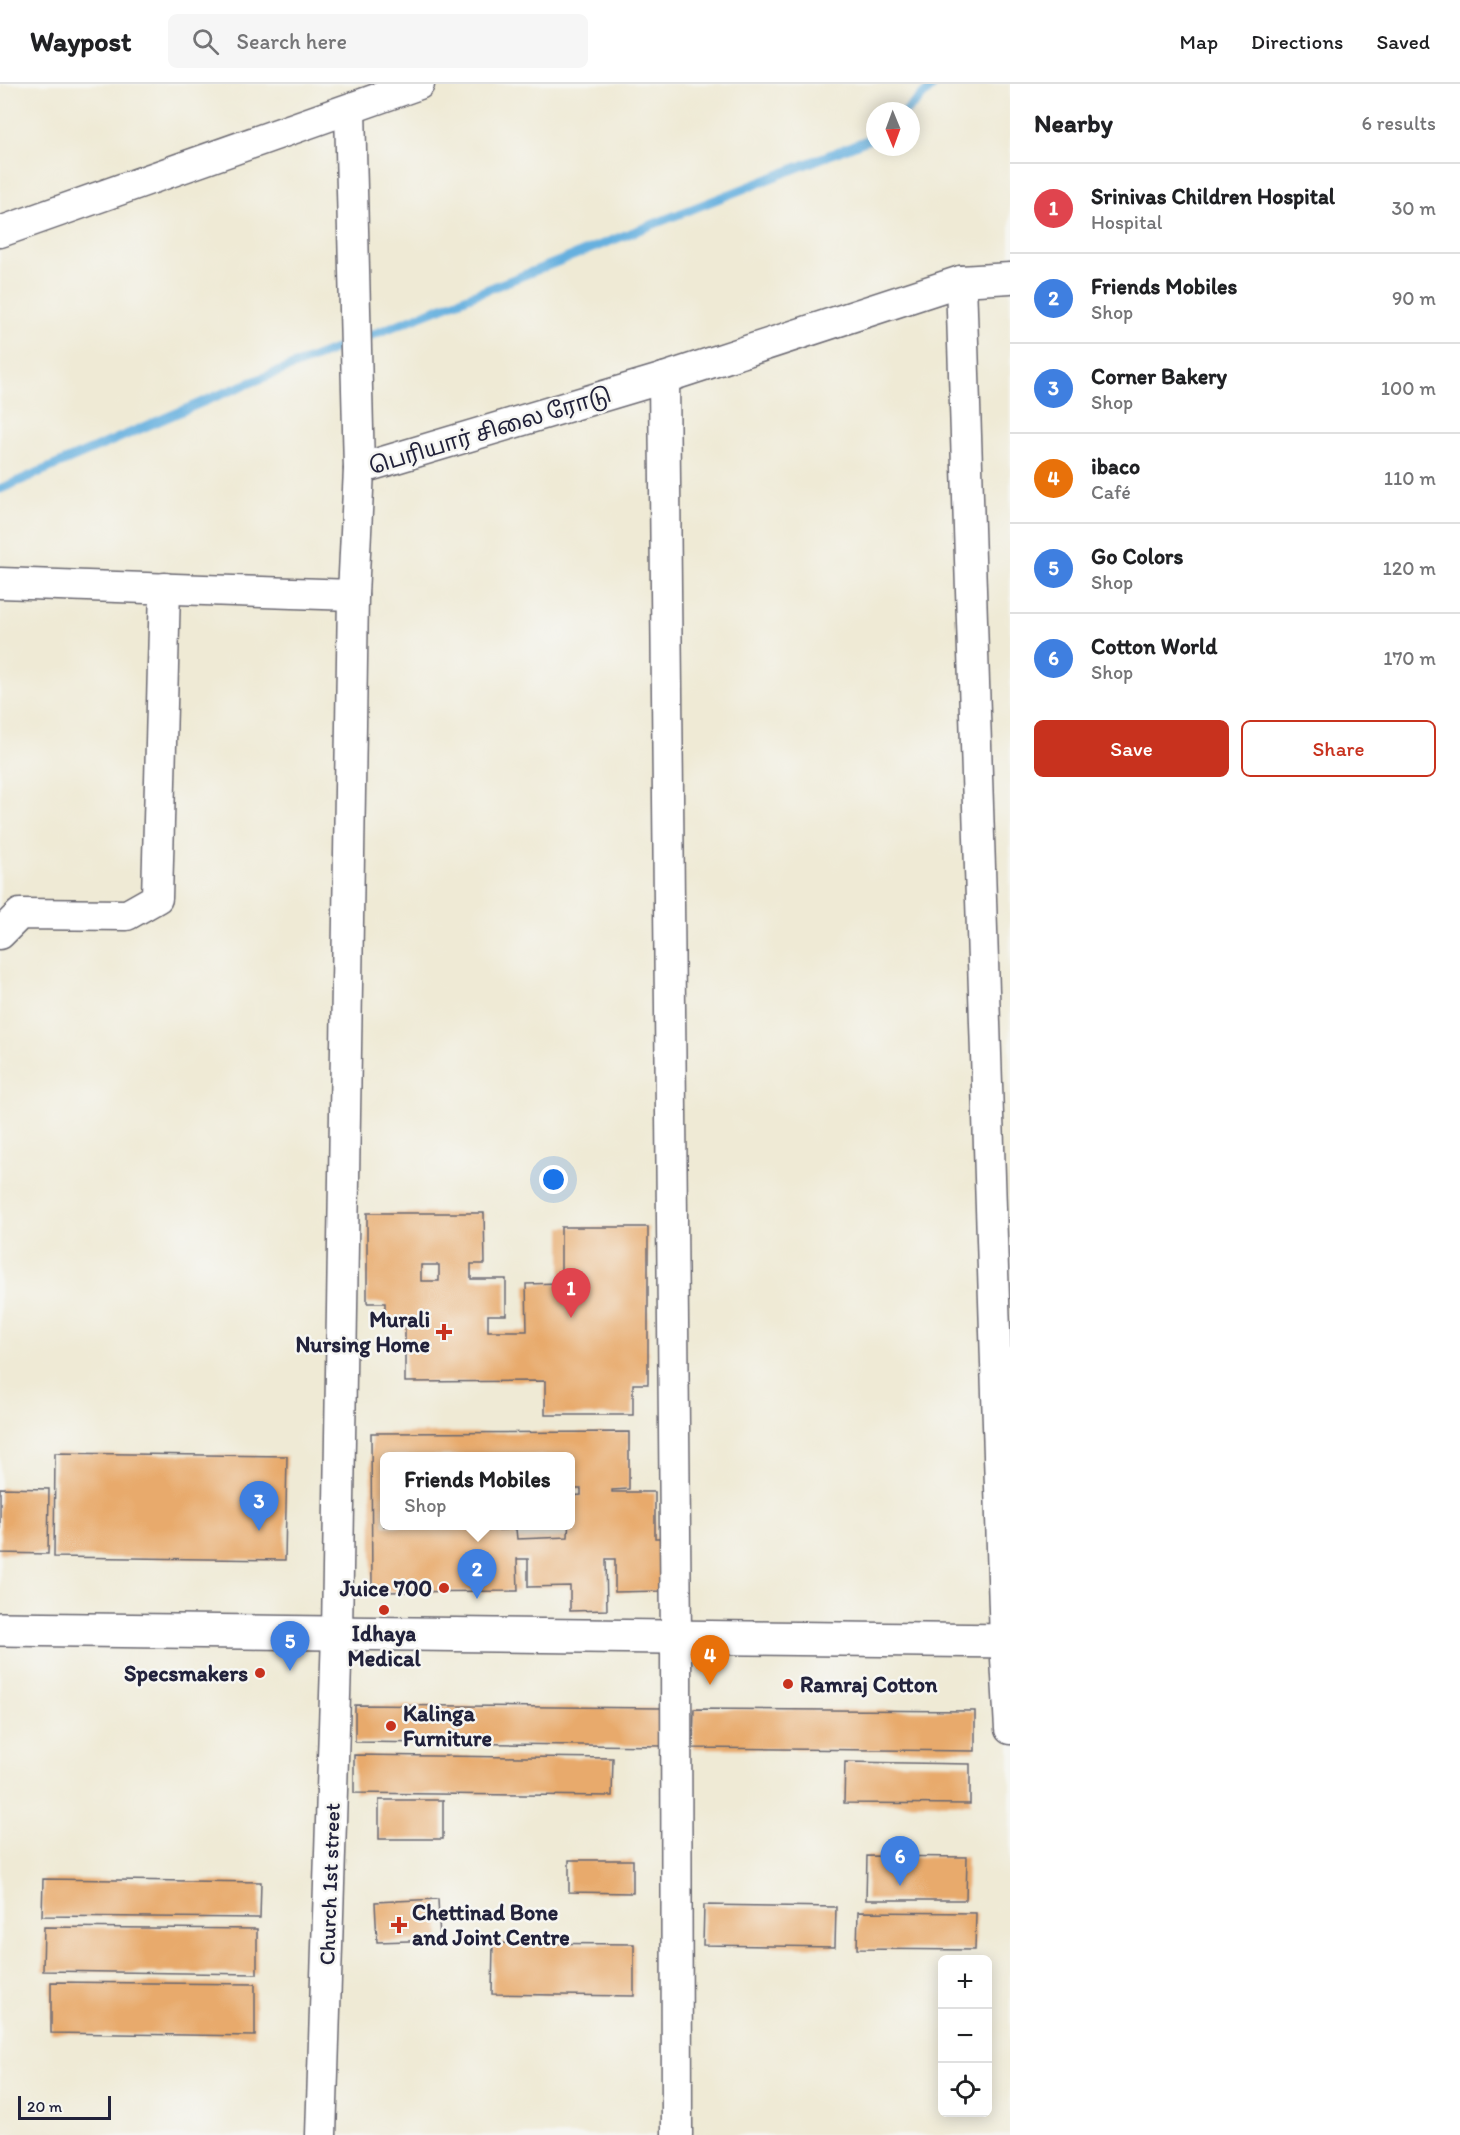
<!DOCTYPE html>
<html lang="en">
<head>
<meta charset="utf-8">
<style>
  :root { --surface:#fff; --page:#f6f6f6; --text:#202124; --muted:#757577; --line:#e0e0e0; --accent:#c8321e }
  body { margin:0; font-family:Itim,"Noto Sans Tamil",sans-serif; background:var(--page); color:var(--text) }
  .controls { position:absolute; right:18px; bottom:18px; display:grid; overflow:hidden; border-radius:9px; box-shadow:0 3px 15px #0003 }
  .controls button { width:54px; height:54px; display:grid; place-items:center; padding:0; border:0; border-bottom:2px solid var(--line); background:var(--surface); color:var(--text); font:30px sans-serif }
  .compass { position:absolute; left:866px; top:18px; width:54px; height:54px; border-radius:50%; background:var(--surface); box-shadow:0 3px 15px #0003; rotate:179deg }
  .scale { position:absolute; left:18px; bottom:15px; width:93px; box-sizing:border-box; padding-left:6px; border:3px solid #22223b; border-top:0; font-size:16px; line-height:21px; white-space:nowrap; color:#22223b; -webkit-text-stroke:4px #f6f6f2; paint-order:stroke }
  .you { position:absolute; left:554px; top:1096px; width:21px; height:21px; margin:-15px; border:4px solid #fff; border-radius:50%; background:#1a73e8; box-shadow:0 0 0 9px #1a73e833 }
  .badge { display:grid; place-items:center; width:39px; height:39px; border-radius:50%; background:var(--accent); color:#fff; font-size:20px; font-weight:700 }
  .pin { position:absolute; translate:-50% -50px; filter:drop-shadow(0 2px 3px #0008) }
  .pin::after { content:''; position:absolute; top:32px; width:21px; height:18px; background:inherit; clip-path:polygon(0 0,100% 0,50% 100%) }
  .popup { position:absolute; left:380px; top:1368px; width:195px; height:78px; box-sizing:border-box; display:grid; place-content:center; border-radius:9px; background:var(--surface); filter:drop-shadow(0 2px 4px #0005); font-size:20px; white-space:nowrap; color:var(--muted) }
  .popup b { font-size:22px; color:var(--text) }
  .popup::after { content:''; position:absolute; left:50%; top:100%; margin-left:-12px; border:12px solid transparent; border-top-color:var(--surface) }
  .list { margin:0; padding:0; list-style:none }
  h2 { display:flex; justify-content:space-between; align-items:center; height:78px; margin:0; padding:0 24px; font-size:26px }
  h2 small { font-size:20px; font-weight:400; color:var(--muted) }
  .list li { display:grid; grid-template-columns:39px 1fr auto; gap:18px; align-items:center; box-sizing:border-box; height:90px; padding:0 24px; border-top:2px solid var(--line) }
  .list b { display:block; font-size:22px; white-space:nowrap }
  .list p { margin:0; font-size:20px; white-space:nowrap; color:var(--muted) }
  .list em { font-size:20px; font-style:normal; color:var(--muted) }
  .actions { display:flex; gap:12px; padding:18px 24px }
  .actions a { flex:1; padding:14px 0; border:2px solid var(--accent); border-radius:9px; text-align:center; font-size:21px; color:var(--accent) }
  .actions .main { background:var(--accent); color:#fff }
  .icon { flex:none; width:33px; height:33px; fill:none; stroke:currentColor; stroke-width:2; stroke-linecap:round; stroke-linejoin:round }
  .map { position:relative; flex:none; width:1010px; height:2051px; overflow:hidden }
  header { display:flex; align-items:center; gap:36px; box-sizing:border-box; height:84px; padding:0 30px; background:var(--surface); border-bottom:2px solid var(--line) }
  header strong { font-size:28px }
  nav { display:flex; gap:33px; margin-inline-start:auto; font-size:21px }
  .search { width:420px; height:54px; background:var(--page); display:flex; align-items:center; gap:15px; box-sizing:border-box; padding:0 21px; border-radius:9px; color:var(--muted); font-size:22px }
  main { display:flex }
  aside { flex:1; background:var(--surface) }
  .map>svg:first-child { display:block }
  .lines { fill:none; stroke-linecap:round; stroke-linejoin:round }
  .stream { stroke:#66b0df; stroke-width:9 }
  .building { fill:#e8aa6c; fill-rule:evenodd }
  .street-casing { stroke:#6a6871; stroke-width:33 }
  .secondary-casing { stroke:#6a6871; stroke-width:36 }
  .street { stroke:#fff; stroke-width:30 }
  .secondary { stroke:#fff; stroke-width:33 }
  .poi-dot { fill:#c8321e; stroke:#f6f6f2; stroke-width:2 }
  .labels { text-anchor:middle; stroke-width:5; stroke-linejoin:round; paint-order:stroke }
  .street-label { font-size:22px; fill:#22223b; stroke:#f6f6f2 }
  .poi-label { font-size:22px; font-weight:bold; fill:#22223b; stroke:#f6f6f2; text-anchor:end }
</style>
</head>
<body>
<header>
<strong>Waypost</strong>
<div class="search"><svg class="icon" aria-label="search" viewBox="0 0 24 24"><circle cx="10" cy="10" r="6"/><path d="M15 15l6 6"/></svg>Search here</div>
<nav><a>Map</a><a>Directions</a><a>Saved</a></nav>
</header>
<main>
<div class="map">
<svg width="1010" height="2051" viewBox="0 0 1010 2051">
  <rect width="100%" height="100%" fill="#f6f6f2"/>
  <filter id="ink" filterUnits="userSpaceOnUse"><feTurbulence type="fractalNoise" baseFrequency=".0167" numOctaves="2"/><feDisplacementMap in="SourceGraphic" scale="12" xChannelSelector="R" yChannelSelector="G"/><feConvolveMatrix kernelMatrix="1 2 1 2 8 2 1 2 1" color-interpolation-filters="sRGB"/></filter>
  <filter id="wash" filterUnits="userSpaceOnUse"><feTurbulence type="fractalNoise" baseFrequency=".008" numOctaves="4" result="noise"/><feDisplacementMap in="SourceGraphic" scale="24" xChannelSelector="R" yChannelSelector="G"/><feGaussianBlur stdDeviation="1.35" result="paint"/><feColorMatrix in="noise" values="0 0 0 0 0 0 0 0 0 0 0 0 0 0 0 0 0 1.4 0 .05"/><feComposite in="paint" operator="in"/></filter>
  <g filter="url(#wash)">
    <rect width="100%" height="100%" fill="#efead5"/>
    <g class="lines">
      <g class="stream">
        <polyline points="906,27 935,0"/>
        <polyline points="0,405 219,311 875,53"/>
      </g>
    </g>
    <g id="blocks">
      <g class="building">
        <path d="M367,1129H484L485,1180H471V1195H506V1231H488V1247H527L526,1200L561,1199V1143H648V1300H633V1331H545V1297L405,1298V1234H385V1219H367ZM421,1181H439V1197H421Z"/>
        <path d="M629,1348V1405L612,1406V1408H655V1454H661V1507L615,1508V1475H606L607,1526L570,1527V1502L528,1503V1475H517L518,1507L372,1508L371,1349ZM384,1372H570V1405H581V1411L570,1412L568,1453L517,1455L516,1445L481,1447V1442H384Z"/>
        <polygon points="55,1369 287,1372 285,1476 54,1473"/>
        <polygon points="0,1404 49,1405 48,1470 0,1469"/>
        <polygon points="355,1621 663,1624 662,1662 355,1658"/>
        <polygon points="694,1625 975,1627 975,1667 693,1664"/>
        <polygon points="354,1671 613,1674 612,1712 354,1709"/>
        <polygon points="845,1678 970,1680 970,1720 844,1719"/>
        <rect x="379" y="1716" width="64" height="39"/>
        <polygon points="867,1772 967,1773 966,1816 866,1816"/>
        <polygon points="569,1776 633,1776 633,1809 569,1808"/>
        <polygon points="43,1795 261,1798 260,1834 42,1832"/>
        <polygon points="438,1815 440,1856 377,1858 375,1818"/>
        <polygon points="704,1821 836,1823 835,1863 703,1861"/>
        <polygon points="858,1828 976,1829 975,1866 857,1865"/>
        <polygon points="44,1843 257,1845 257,1890 43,1887"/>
        <polygon points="493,1859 634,1860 634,1912 492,1910"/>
        <polygon points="51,1898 255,1900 255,1952 51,1949"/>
      </g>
    </g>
  </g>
  <g filter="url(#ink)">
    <use href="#blocks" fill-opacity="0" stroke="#6a6871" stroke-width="1.5"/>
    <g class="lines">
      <defs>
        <g id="street">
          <polyline points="350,26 359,385"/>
          <polyline points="0,148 419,0"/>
          <polyline points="961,197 1005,1557 1010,1645"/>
          <polyline points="664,294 676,1553 677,2051"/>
          <polyline points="0,499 353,511 359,385 664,294 961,197 1010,194"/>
          <polyline points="0,850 20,830 127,831 157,814 165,504"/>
          <polyline points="321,2051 337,1549 353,511"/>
        </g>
        <polyline id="secondary" points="0,1545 1010,1557"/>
      </defs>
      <use href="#street" class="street-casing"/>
      <use href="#secondary" class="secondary-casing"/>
      <use href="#street" class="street"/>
      <use href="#secondary" class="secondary"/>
    </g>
  </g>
  <g class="poi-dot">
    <path d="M441 1239h6v6h6v6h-6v6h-6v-6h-6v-6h6z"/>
    <circle cx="444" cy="1504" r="6"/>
    <circle cx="384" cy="1526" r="6"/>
    <circle cx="260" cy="1589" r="6"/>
    <circle cx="788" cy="1600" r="6"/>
    <circle cx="391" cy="1642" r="6"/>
    <path d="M396 1832h6v6h6v6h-6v6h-6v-6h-6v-6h6z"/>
  </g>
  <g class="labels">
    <g class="street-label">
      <text transform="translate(490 346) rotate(-17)" y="8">பெரியார் சிலை ரோடு</text>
      <text transform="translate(329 1800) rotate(-88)" y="8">Church 1st street</text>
    </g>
    <g class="poi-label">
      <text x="430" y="1243">Murali<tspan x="430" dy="25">Nursing Home</tspan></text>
      <text x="432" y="1512">Juice 700</text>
      <text x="384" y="1557" text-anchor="middle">Idhaya<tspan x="384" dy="25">Medical</tspan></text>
      <text x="248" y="1597">Specsmakers</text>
      <text x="800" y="1608" text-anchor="start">Ramraj Cotton</text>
      <text x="403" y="1637" text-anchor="start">Kalinga<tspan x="403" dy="25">Furniture</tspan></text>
      <text x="412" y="1836" text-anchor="start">Chettinad Bone<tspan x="412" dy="25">and Joint Centre</tspan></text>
    </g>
  </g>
</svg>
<div class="controls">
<button>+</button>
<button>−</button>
<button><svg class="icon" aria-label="locate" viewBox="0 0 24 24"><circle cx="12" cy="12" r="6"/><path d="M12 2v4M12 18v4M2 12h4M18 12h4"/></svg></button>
</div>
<svg class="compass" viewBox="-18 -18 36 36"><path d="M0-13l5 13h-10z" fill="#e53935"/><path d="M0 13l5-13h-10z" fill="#757577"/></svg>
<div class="scale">20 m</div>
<div class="you"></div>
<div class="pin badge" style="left:571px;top:1234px;background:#e0444e">1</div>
<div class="pin badge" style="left:477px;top:1515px;background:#3f7fe0">2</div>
<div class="popup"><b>Friends Mobiles</b>Shop</div>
<div class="pin badge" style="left:259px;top:1447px;background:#3f7fe0">3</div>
<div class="pin badge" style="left:710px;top:1601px;background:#e8710a">4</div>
<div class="pin badge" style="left:290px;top:1587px;background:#3f7fe0">5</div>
<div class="pin badge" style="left:900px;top:1802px;background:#3f7fe0">6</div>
</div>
<aside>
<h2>Nearby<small>6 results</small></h2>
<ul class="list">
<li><span class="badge" style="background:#e0444e">1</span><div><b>Srinivas Children Hospital</b><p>Hospital</p></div><em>30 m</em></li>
<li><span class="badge" style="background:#3f7fe0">2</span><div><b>Friends Mobiles</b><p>Shop</p></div><em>90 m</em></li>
<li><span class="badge" style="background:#3f7fe0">3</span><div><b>Corner Bakery</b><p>Shop</p></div><em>100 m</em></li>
<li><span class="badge" style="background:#e8710a">4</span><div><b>ibaco</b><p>Café</p></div><em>110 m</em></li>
<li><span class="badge" style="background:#3f7fe0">5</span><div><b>Go Colors</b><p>Shop</p></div><em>120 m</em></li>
<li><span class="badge" style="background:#3f7fe0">6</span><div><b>Cotton World</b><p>Shop</p></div><em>170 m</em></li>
</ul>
<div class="actions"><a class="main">Save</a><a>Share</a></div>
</aside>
</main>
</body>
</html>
